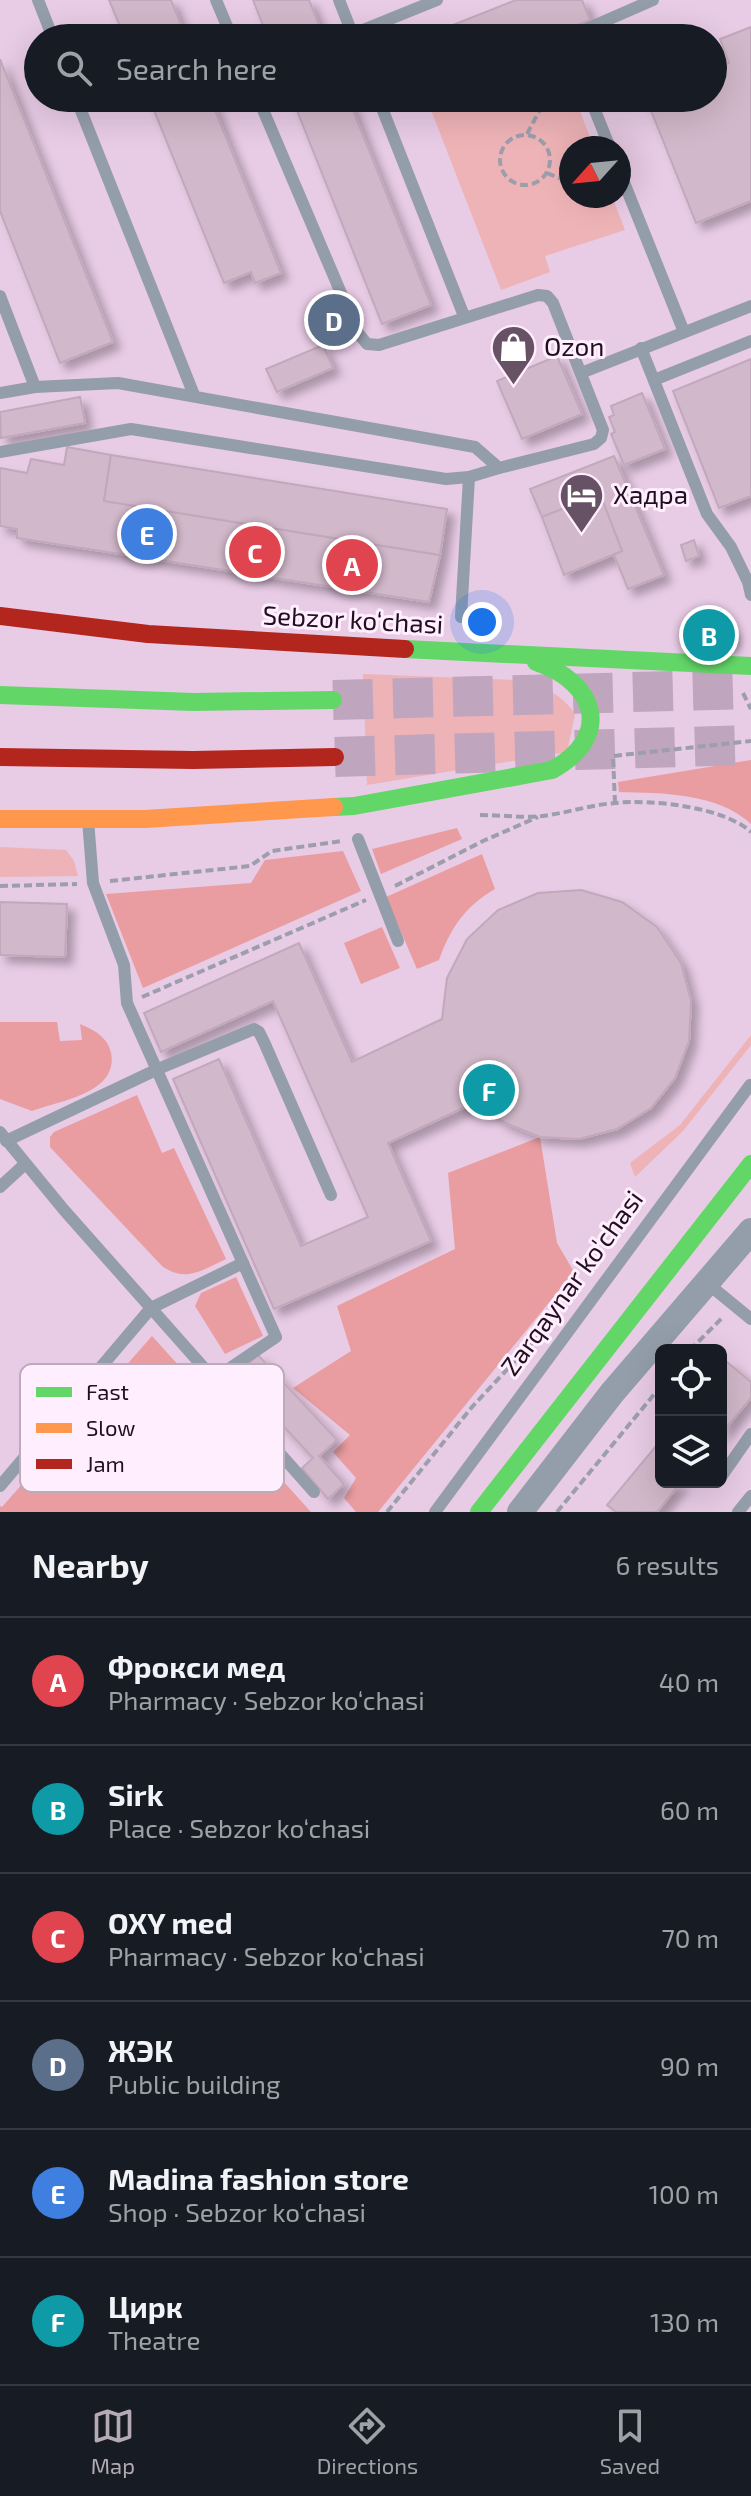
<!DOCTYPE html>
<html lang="en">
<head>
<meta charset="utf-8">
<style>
  :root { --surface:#171b24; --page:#20242c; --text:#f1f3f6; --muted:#9ea1a6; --line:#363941; --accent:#b3aab5 }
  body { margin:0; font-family:"Exo 2",sans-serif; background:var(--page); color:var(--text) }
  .controls { position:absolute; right:24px; bottom:24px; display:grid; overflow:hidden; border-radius:12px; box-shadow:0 8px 32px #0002 }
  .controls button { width:72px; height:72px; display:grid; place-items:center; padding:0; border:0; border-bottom:2px solid var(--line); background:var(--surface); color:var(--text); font:40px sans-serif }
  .compass { position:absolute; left:559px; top:136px; width:72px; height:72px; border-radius:50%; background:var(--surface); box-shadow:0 8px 32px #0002; rotate:243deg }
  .you { position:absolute; left:482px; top:622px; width:28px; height:28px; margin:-20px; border:6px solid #fff; border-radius:50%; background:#1a73e8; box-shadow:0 0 0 12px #1a73e833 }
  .badge { display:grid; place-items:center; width:52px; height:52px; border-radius:50%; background:var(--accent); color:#fff; font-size:26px; font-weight:700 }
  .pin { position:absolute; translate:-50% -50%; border:4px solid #fff; box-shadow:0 2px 8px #0006 }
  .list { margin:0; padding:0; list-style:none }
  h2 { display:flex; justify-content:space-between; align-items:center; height:104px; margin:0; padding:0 32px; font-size:34px }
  h2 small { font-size:26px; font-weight:400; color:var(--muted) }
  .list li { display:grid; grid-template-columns:52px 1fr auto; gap:24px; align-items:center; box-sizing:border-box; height:128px; padding:0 32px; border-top:2px solid var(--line) }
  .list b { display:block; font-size:30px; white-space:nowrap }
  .list p { margin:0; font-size:26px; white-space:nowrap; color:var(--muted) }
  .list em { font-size:26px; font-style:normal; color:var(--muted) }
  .icon { flex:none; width:44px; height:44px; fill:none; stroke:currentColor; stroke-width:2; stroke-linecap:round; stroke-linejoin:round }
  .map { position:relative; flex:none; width:751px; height:1512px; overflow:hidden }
  .search { position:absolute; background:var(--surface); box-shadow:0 8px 32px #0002; left:24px; right:24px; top:24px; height:88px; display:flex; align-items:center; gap:20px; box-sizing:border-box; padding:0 28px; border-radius:44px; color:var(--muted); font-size:30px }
  .sheet { height:872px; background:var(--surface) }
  nav { display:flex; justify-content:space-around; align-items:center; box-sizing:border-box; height:112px; border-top:2px solid var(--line); background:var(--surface); font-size:22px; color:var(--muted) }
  nav a { display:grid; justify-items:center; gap:4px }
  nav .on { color:var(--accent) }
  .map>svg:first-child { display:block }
  .green { fill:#eeb3b7 }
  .forest { fill:#e99da0 }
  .building { fill:#d1b8ca; stroke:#c2a8ba; stroke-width:2; filter:url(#shadow) }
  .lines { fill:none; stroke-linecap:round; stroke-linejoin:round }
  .primary-tunnel { stroke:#c0a5be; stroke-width:40; stroke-dasharray:40 20; stroke-linecap:butt }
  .path { stroke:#9c9eac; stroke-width:4; stroke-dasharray:8 4; stroke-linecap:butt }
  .lane { stroke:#949daa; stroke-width:12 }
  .street { stroke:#949daa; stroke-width:26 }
  .fast { stroke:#63d668; stroke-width:18 }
  .slow { stroke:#ff974d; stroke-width:18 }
  .jam { stroke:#b3261e; stroke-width:18 }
  .labels { text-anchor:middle; stroke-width:6; stroke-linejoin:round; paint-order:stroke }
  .poi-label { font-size:26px; fill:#210f20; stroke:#ffeefd; text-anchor:start }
  .street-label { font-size:26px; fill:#210f20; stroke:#ffeefd }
  .key { fill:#ffeefd; stroke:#bcabbb; stroke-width:2 }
  .key-label { font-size:22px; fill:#210f20 }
</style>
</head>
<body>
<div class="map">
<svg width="751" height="1512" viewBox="0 0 751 1512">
  <defs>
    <filter id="shadow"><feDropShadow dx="7" dy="7" stdDeviation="4" flood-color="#0004"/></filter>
  </defs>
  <rect width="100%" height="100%" fill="#e8cbe5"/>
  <g class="green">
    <polygon points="447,98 575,98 594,148 571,148 571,196 612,196 625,230 545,256 550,272 501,290 429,105"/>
    <path d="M363,674L517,680C541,685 561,693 575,714L567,752L367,785Z"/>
    <polygon points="0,847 66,850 74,861 78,876 0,877"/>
    <polygon points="751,1035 751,1045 683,1131 635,1177 630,1163 680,1125"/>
  </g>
  <g class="forest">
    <path d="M751,760V824C718,793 662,793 619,792L618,782Z"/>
    <polygon points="457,828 462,839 381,874 372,849"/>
    <polygon points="343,851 361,891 143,988 106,894 251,883 265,860"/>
    <path d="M482,854L495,889C465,906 450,929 439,960L417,969L386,897Z"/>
    <polygon points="382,927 400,968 361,984 344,943"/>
    <path d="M0,1022H57L60,1041L82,1040L80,1024C94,1030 108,1037 111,1053C119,1093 59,1101 32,1111L0,1099Z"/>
    <path d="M137,1095L162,1153L174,1148L226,1259C202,1270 186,1283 162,1266L50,1147V1137L54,1132Z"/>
    <polygon points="540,1137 557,1243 574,1272 378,1512 356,1512 344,1498 356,1478 333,1452 350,1435 293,1388 351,1351 337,1306 455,1249 448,1173"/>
    <polygon points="236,1277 263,1336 225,1354 195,1306 201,1293"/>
    <polygon points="152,1336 311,1512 0,1512 0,1506 2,1507"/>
  </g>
  <g class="building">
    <polygon points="109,0 171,0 186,38 125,38"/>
    <polygon points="253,0 309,0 324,38 268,38"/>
    <polygon points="516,0 582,0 590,20 545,38 420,38"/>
    <polygon points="751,27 751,201 696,223 646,98 713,98 713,70 729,63 720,39"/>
    <polygon points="0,59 113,342 60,363 0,211"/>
    <polygon points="149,98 210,98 281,273 255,283 251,272 224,283"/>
    <polygon points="292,98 348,98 431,305 382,324"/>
    <polygon points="323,345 333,368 277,392 266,369"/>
    <polygon points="557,356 582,414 522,439 497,381"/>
    <polygon points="751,359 751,496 719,508 673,391"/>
    <polygon points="642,393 665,449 624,465 611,434 615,432 609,417 614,415 611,406"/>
    <polygon points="80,397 85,423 1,438 0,412"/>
    <polygon points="67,447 111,455 104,501 440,555 429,602 17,538 17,529 0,526 0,468 27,473 31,459 64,465"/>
    <polygon points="111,455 447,509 440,555 104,501"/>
    <polygon points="614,456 664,575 628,589 614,555 622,551 600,494 542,517 530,489"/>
    <polygon points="600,494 622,551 564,575 542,517"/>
    <polygon points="694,540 699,556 686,561 681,545"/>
    <polygon points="685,627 732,628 732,643 685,642"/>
    <polygon points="581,890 622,902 657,927 681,963 691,1001 689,1041 675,1078 651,1108 617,1129 579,1139 540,1137 503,1122 478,1101 388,1143 431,1241 274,1309 173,1079 219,1059 301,1246 368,1217 273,1001 161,1052 144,1013 299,943 352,1062 442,1019 447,978 467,939 498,910 538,893"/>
    <polygon points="0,902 67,904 65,957 0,955"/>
    <polygon points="258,1355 337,1440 319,1456 344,1484 328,1499 302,1468 313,1458 236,1375"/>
    <polygon points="727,1362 751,1382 751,1398 721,1434 721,1369"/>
    <polygon points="661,1440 661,1482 681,1482 657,1512 616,1512 607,1505"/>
  </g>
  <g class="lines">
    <g class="primary-tunnel">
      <polyline points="333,700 751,689"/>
      <polyline points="335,757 751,745"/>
    </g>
    <g class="path">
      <polyline points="527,134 546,98"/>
      <circle cx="525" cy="160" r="25"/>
      <polyline points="547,173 571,183"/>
      <polyline points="743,693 751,709"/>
      <polyline points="615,803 613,756 751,741"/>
      <path d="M480,815C501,815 522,818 542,816C567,813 590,805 615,803C651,799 724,807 751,832"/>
      <polyline points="110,881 250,866 272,851 342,841"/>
      <polyline points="0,886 77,884"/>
      <polyline points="395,886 483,841 538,817"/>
      <polyline points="142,997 366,900"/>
      <polyline points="690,1350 723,1317"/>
      <polyline points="387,1512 472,1407 545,1329"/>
      <polyline points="557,1512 661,1386"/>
    </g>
    <g class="lane">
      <polyline points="38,0 53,38"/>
      <polyline points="216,0 232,38"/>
      <polyline points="339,0 354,38"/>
      <polyline points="353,34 437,0"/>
      <polyline points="566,38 653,0"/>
      <polyline points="76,98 194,395"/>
      <polyline points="378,98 464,316"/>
      <polyline points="590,98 610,148"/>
      <polyline points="619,170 684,332"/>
      <polyline points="0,296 35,387"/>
      <polyline points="641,348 707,514 731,547 748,582 751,595"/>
      <polyline points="581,373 751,306"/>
      <polyline points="654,380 751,341"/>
      <polyline points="0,393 35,387 118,383 475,447 499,468 594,444 601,438 603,430 553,303 547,296 538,295 379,345 367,344 358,333 258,98"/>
      <polyline points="0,452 131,429 446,479 469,477 499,468"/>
      <polyline points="461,617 469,477"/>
      <polyline points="88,820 93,883 124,965 127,1003 276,1337 214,1379"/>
      <polyline points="358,839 398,941"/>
      <polyline points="0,1132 64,1210 314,1492"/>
      <polyline points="6,1141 158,1069 254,1029 259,1032 264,1042 331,1195"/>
      <polyline points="0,1187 25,1164"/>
      <polyline points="707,1283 751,1319"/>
      <polyline points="721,1477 751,1434"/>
      <polyline points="0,1486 151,1308 243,1263"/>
      <polyline points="435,1512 750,1085"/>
      <polyline points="738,1512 751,1496"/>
    </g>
    <polyline class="street" points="520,1512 612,1393 751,1231"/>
    <g class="fast">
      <polyline points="405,649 751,666"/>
      <polyline points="0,695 193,702 333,700"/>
      <path d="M334,807L354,806L552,770C614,736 596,682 536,662"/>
      <polyline points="479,1512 751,1164"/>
    </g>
    <polyline class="slow" points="0,819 145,819 334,807"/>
    <g class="jam">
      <polyline points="0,616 148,634 405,649"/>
      <polyline points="0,757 193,760 335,757"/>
    </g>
  </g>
  <defs>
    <symbol id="shop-pin" viewBox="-11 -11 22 30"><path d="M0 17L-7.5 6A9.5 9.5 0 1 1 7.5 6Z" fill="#675165" stroke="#ffeefd"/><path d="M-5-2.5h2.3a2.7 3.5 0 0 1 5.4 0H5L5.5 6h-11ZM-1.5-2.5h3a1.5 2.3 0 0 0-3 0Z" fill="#fff"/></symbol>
    <symbol id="hotel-pin" viewBox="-11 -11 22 30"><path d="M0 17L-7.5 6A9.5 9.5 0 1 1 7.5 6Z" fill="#675165" stroke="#ffeefd"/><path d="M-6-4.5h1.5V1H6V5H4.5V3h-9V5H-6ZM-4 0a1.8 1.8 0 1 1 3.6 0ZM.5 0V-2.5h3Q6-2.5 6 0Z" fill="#fff"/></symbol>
  </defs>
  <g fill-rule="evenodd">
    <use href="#shop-pin" x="488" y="322" width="51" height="69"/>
    <use href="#hotel-pin" x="556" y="470" width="51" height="69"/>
  </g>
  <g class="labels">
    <g class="poi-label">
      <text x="544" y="356">Ozon</text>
      <text x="613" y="504">Хадра</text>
    </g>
    <g class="street-label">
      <text transform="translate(353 620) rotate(3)" y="9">Sebzor ko‘chasi</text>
      <text transform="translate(572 1283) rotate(-54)" y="9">Zarqaynar ko'chasi</text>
    </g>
  </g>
  <rect x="20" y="1364" width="264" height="128" rx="12" class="key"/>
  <rect x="36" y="1387" width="36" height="10" fill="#63d668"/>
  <rect x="36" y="1423" width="36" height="10" fill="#ff974d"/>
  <rect x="36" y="1459" width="36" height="10" fill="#b3261e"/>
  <g class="key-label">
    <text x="86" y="1400">Fast</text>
    <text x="86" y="1436">Slow</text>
    <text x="86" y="1472">Jam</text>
  </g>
</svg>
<div class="controls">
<button><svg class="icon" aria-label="locate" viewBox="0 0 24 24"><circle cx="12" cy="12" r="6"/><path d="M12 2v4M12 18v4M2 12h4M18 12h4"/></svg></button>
<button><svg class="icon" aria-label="layers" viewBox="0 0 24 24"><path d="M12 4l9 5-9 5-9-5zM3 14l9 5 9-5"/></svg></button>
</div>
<svg class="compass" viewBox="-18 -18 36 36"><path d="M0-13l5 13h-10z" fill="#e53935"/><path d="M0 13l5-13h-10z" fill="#9ea1a6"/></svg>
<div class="you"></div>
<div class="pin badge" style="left:352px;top:565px;background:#e0444e">A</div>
<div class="pin badge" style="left:709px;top:635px;background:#0f9aa8">B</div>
<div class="pin badge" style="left:255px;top:552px;background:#e0444e">C</div>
<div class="pin badge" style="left:334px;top:320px;background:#5c6f8a">D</div>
<div class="pin badge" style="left:147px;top:534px;background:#3f7fe0">E</div>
<div class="pin badge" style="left:489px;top:1090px;background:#0f9aa8">F</div>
<div class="search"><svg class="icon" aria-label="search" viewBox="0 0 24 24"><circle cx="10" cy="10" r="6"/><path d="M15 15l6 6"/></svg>Search here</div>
</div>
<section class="sheet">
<h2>Nearby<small>6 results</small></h2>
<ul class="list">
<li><span class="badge" style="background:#e0444e">A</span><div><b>Фрокси мед</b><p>Pharmacy · Sebzor ko‘chasi</p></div><em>40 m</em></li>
<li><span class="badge" style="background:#0f9aa8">B</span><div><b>Sirk</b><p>Place · Sebzor ko‘chasi</p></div><em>60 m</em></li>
<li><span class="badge" style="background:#e0444e">C</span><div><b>OXY med</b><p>Pharmacy · Sebzor ko‘chasi</p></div><em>70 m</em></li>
<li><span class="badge" style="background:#5c6f8a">D</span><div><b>ЖЭК</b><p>Public building</p></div><em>90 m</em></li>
<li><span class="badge" style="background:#3f7fe0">E</span><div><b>Madina fashion store</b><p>Shop · Sebzor ko‘chasi</p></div><em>100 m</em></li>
<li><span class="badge" style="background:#0f9aa8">F</span><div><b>Цирк</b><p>Theatre</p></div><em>130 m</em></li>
</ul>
</section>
<nav>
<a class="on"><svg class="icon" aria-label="map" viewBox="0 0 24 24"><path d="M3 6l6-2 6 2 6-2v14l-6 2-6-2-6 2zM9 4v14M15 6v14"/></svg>Map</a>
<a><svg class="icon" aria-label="directions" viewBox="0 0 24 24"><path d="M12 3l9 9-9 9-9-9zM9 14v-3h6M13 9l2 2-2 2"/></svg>Directions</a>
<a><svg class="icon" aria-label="saved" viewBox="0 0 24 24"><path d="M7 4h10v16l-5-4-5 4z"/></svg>Saved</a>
</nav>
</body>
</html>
